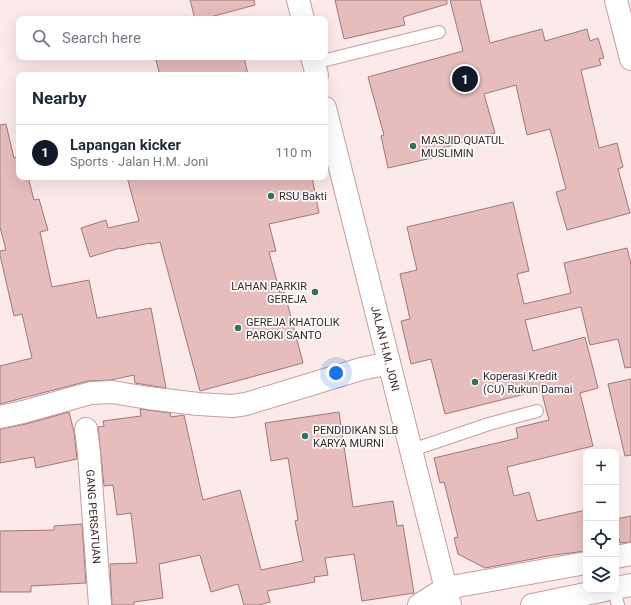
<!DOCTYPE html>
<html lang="en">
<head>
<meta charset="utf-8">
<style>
  :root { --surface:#fff; --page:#f6f6f7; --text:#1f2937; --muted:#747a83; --line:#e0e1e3; --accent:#111827 }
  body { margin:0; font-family:Roboto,sans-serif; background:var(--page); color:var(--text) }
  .controls { position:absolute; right:12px; bottom:12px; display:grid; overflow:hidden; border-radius:8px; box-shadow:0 4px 16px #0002 }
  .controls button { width:36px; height:36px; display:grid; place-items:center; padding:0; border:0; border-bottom:1px solid var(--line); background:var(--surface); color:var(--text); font:20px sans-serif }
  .you { position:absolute; left:336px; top:373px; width:14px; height:14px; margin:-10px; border:3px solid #fff; border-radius:50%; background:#1a73e8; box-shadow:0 0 0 6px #1a73e833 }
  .badge { display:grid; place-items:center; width:26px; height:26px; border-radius:50%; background:var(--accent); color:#fff; font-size:13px; font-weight:700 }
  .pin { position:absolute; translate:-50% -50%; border:2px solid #fff; box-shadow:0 1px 4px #0006 }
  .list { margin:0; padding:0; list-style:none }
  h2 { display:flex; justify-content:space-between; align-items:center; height:52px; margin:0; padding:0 16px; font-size:17px }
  h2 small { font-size:13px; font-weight:400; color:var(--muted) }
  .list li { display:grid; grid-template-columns:26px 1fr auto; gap:12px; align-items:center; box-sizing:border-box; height:56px; padding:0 16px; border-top:1px solid var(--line) }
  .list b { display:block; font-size:15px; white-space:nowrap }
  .list p { margin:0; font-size:13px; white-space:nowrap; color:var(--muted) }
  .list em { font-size:13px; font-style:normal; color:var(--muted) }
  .icon { flex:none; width:22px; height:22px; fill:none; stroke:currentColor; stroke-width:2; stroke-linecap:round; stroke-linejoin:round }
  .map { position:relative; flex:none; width:631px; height:605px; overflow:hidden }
  .search { position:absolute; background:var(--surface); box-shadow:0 4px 16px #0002; left:16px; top:16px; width:312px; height:44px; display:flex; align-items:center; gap:10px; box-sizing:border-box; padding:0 14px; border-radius:8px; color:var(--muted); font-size:15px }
  .panel { position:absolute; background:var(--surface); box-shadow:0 4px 16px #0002; left:16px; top:72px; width:312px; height:108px; border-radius:8px }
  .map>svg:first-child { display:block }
  .building { fill:#e6bcbc; stroke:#9f7879 }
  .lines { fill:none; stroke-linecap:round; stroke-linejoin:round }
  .lane-casing { stroke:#c79e9e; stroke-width:14 }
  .street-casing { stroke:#c79e9e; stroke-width:24 }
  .secondary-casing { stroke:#c79e9e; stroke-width:24 }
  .lane { stroke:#fff; stroke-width:12 }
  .street { stroke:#fff; stroke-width:22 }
  .secondary { stroke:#fff; stroke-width:22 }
  .poi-dot { fill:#35715c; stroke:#fcfcfc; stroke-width:1.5 }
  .labels { text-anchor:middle; stroke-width:3.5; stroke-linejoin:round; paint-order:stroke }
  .poi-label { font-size:11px; fill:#392929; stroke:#fcfcfc; text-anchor:start }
  .street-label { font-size:11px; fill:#392929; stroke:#fcfcfc }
</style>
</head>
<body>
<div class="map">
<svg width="631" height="605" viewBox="0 0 631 605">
  <rect width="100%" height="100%" fill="#fceaea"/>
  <g class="building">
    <polygon points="190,0 254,0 255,5 203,19 195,19"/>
    <polygon points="335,0 447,0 447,4 403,17 405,25 344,39"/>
    <polygon points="450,0 480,0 490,43 542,29 545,41 587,29 590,41 598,38 604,58 599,59 601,65 581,70 599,148 617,143 623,167 618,169 630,213 567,230 556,192 566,189 550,129 527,135 516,85 484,94 495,133 443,148 445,155 388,168 381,136 384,135 368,77 463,51"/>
    <polygon points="155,57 244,57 248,75 160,75"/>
    <polygon points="6,124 14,158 19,157 19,177 28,177 34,200 39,199 48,230 40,232 52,287 89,280 97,318 151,308 166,388 135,383 134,375 111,380 88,381 0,404 0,366 32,358 22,314 14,316 0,255 0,251 6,250 0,227 0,125"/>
    <polygon points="127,177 312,177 319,213 269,224 276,251 269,252 280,293 284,291 303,363 200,391 160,242 150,244 150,243 121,249 120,248 90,257 81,228 106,220 108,228 139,221"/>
    <polygon points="513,202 529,271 517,274 524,304 571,293 564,263 627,248 631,264 631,367 625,368 618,339 590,345 581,307 525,320 533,351 585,337 598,388 580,393 593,446 507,467 514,496 529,492 537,521 586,510 586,551 554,555 485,568 458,554 454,538 458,537 444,482 440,483 434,458 518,438 516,428 549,420 541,390 445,414 431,359 411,364 401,321 410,319 400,274 417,270 407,227"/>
    <polygon points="631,379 631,455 625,456 608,384"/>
    <polygon points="140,409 170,413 171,417 184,415 203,500 240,490 261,570 303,561 295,521 298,520 288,458 271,461 265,423 339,412 353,507 393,501 397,526 403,525 414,593 362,601 354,554 325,558 328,575 314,577 315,582 267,591 270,602 259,605 244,605 238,584 211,592 200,555 159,564 163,598 134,602 134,605 112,605 110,564 137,563 131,513 117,515 113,485 104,486 98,427 104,426 103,421 141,416"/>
    <polygon points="69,412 74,432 77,459 36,468 34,457 0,463 0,429 26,424"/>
    <polygon points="631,516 631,542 620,543 616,526 616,519"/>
    <polygon points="82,524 86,583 31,586 31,592 0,592 0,531 54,530 54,526"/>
  </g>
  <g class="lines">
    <defs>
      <g id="lane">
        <polyline points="314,63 439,32"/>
        <polyline points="412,450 489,424 537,411"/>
        <polyline points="614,590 618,605"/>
      </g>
      <g id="street">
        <polyline points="616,0 631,59"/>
        <polyline points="0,417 23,412 91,393 112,392 148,398 198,404 232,406 246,404 361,369 389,363"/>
        <path id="s1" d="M86,429L89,453L100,605"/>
      </g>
      <g id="secondary">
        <polyline points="298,0 303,19"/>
        <polyline points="312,57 317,75"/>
        <path id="s2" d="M325,108L450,605"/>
        <polyline points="616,557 631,554"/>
        <polyline points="616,588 631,585"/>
        <polyline points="419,605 446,588 586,563"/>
        <polyline points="532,605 605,590"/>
      </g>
    </defs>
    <use href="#lane" class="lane-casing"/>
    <use href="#street" class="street-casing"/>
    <use href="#secondary" class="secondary-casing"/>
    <use href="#lane" class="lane"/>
    <use href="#street" class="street"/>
    <use href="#secondary" class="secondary"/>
  </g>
  <g class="poi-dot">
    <circle cx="413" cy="146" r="4"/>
    <circle cx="271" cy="196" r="4"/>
    <circle cx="315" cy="292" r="4"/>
    <circle cx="238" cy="328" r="4"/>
    <circle cx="475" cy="382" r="4"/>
    <circle cx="305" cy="436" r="4"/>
  </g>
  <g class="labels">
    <g class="poi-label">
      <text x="421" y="144">MASJID QUATUL<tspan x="421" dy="13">MUSLIMIN</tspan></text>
      <text x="279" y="200">RSU Bakti</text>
      <text x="307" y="290" text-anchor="end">LAHAN PARKIR<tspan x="307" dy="13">GEREJA</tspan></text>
      <text x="246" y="326">GEREJA KHATOLIK<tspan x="246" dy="13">PAROKI SANTO</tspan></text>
      <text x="483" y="380">Koperasi Kredit<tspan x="483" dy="13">(CU) Rukun Damai</tspan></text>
      <text x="313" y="434">PENDIDIKAN SLB<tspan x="313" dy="13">KARYA MURNI</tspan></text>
    </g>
    <g class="street-label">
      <text dy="4" stroke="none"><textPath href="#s2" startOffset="248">JALAN H.M. JONI</textPath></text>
      <text dy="4" stroke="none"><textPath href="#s1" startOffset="88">GANG PERSATUAN</textPath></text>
    </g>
  </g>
</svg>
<div class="controls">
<button>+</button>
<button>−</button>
<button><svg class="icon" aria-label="locate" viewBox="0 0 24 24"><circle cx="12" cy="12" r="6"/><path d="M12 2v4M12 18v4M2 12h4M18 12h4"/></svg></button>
<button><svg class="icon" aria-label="layers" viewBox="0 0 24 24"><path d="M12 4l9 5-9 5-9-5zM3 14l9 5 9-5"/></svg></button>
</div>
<div class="you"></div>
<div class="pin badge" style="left:465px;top:79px">1</div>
<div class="search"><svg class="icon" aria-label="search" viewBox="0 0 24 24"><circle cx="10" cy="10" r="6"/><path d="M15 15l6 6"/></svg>Search here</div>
<section class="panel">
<h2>Nearby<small></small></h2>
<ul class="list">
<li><span class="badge">1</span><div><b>Lapangan kicker</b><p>Sports · Jalan H.M. Joni</p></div><em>110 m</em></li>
</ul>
</section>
</div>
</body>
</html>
